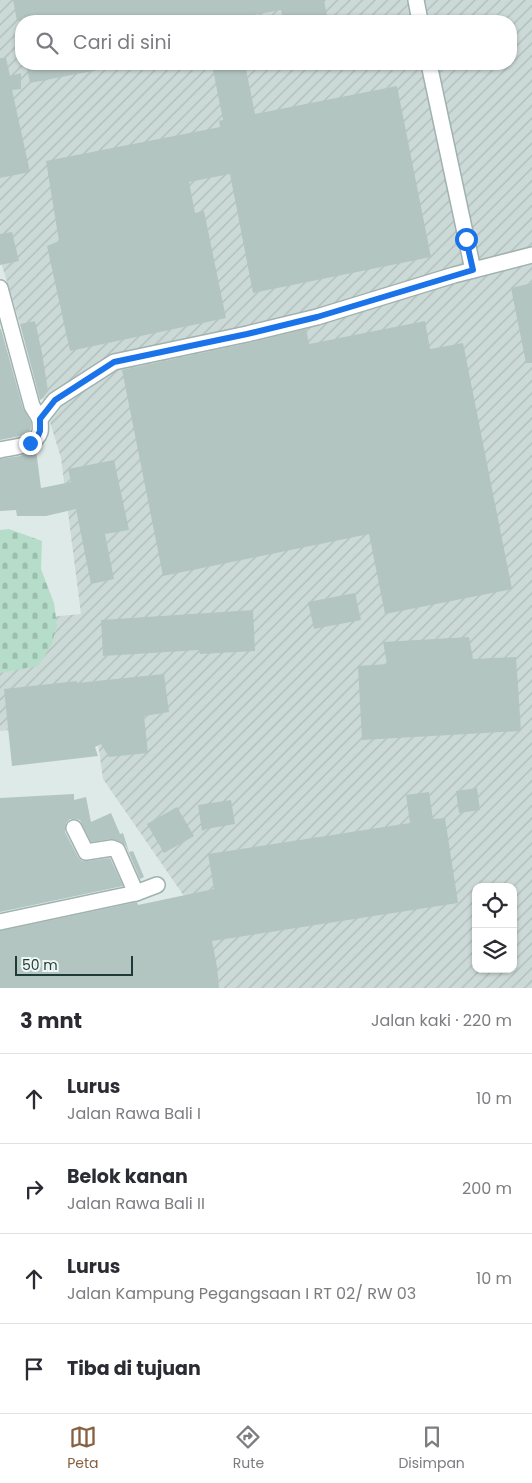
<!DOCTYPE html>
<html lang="id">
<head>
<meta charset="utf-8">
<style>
  :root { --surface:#fff; --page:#f2f2f3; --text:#2b2b33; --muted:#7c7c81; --line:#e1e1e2; --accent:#87603f }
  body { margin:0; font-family:Poppins,sans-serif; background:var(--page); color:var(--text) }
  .controls { position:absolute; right:15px; bottom:15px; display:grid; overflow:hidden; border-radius:10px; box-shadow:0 1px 4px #0004 }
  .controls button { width:45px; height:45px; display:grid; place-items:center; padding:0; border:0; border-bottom:1px solid var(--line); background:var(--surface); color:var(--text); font:25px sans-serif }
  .scale { position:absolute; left:15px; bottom:12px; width:118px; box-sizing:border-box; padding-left:5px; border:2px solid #1e3a39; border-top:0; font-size:14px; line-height:18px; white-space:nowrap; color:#1e3a39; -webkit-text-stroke:4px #eef7f4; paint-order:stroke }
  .stop { position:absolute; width:15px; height:15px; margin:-11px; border:4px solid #1a73e8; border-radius:50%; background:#fff }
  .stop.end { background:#1a73e8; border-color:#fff; box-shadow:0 1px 5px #0008 }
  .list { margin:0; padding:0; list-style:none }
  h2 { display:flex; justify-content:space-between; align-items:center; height:65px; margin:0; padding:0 20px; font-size:21px }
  h2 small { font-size:16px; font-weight:400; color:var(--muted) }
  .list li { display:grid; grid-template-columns:32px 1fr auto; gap:15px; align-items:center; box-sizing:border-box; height:90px; padding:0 20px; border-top:1px solid var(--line) }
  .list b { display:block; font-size:19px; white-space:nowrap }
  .list p { margin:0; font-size:16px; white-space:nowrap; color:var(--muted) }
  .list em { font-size:16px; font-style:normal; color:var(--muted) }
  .icon { flex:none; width:28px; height:28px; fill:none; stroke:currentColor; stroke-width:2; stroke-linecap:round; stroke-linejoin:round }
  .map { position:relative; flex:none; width:532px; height:988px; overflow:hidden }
  .search { position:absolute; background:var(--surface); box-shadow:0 1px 4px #0004; left:15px; right:15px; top:15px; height:55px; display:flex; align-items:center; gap:12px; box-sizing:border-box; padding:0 18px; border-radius:20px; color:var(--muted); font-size:19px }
  .sheet { height:425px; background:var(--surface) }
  nav { display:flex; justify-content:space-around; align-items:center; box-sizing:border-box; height:70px; border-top:1px solid var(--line); background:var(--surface); font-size:14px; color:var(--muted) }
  nav a { display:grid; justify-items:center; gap:2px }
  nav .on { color:var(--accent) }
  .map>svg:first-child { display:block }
  .industrial { fill:url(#industrial-furrows); fill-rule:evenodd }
  .cemetery { fill:url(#cemetery-stones) }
  .building { fill:#b3c5c1 }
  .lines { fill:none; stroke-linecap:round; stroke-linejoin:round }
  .minor-casing { stroke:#a0b2af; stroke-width:18 }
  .minor { stroke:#fff; stroke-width:15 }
  .route { stroke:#1a73e8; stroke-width:6 }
</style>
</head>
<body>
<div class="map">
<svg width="532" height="988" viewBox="0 0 532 988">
  <defs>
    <pattern id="industrial-furrows" width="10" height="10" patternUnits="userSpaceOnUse" patternTransform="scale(1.25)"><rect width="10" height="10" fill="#ccdad7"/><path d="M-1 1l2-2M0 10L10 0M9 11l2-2" fill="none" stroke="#afbcb9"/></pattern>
    <pattern id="cemetery-stones" width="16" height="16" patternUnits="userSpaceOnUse" patternTransform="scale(1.25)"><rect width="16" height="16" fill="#b5ddc9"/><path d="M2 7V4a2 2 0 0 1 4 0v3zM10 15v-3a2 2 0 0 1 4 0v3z" fill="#9bbead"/></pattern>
  </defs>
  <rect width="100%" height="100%" fill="#ddeae7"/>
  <path class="industrial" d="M0,0H532V988H212L186,899L103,779L95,721L0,731V619L18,620L81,614L61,458L0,259ZM21,21H511V64H21ZM476,887H513V969H476Z"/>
  <polygon class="cemetery" points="9,529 42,541 41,569 54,603 57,626 51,646 38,666 0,673 0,530"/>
  <g class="building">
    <polygon points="13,0 324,0 328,21 283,21 281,10 223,21 17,21"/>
    <polygon points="0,58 6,58 10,76 21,73 21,89 12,90 30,172 0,178"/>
    <polygon points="26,64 97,64 98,70 30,83"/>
    <polygon points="245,64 255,114 397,86 431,257 253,293 230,174 189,182 195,213 204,211 226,318 70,351 47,246 59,241 46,161 220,127 219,121 223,120 213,70"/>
    <polygon points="12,232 19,261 0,265 0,234"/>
    <polygon points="532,283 532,363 526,363 511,288"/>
    <polygon points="35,321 42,353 48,391 42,399 40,400 20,324"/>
    <polygon points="425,321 430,349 463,343 512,589 385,614 369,534 163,576 122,370 249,343 306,329 309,344"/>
    <polygon points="0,329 1,329 23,408 31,422 31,427 30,431 25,435 0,440"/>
    <polygon points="36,450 41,488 71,482 68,469 114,460 129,530 105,534 114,579 91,584 76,509 46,516 17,516 16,510 0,511 0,459 20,456"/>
    <polygon points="355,593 361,620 314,629 308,602"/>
    <polygon points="253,610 255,651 200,654 199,650 103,656 101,620"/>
    <polygon points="469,637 473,659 516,657 521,731 362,740 358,666 387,664 383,642"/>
    <polygon points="164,674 169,712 144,716 148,753 109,757 101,744 95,747 98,756 12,766 4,689 77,681 77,683"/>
    <polygon points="477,788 480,810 459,813 456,791"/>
    <polygon points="429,792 433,819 445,818 458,903 212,941 217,967 219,988 0,988 0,931 137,902 138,905 214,889 208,854 410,823 406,795"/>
    <polygon points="74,794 74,800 86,797 91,822 111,813 120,834 123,833 129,852 133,851 144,877 140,879 126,846 121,842 111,839 91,842 80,820 75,819 70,819 66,823 65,832 78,857 82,861 87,861 110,858 123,886 0,912 0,798"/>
    <polygon points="231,800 235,824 206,829 202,831 198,805"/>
    <polygon points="177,807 194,836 164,853 147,824"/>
  </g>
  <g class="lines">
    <defs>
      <g id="minor">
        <polyline points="416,0 420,21"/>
        <polyline points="429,64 473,270"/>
        <polyline points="0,288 32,406 40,419"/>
        <polyline points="40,419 55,400 114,362 247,334 317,317 454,275 532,255"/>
        <path d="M0,450C13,447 36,446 40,432C41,428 40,423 40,419"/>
        <polyline points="74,828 86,852 112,848 117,850 136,893"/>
        <polyline points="0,922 136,893 157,885"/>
      </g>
    </defs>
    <use href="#minor" class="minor-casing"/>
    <use href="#minor" class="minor"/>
  </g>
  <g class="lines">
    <polyline class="route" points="30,443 37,438 40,431 40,419 55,400 114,362 247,334 317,317 473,270 466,239"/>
  </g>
</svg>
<div class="controls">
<button><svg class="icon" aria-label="locate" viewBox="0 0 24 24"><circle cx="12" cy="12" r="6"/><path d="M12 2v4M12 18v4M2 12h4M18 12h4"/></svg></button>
<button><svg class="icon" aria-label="layers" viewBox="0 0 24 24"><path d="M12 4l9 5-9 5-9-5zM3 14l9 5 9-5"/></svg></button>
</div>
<div class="scale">50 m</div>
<div class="stop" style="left:466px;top:239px"></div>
<div class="stop end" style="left:30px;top:443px"></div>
<div class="search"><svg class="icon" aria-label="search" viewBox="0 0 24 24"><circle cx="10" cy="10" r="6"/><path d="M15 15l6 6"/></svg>Cari di sini</div>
</div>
<section class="sheet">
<h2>3 mnt<small>Jalan kaki · 220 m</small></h2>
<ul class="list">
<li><svg class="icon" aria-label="ahead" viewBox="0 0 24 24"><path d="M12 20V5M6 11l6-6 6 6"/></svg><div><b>Lurus</b><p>Jalan Rawa Bali I</p></div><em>10 m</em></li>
<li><svg class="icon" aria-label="right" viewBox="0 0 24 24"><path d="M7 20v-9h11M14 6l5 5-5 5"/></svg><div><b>Belok kanan</b><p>Jalan Rawa Bali II</p></div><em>200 m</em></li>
<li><svg class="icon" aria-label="ahead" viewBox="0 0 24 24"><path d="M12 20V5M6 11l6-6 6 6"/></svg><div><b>Lurus</b><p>Jalan Kampung Pegangsaan I RT 02/ RW 03</p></div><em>10 m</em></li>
<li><svg class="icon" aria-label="arrive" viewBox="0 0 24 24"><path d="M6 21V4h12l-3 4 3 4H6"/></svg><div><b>Tiba di tujuan</b></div></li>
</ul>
</section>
<nav>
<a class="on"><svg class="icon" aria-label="map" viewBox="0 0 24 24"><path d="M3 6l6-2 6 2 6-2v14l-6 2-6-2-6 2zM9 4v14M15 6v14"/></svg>Peta</a>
<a><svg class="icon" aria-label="directions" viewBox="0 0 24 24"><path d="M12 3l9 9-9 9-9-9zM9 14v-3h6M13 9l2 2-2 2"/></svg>Rute</a>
<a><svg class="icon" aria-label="saved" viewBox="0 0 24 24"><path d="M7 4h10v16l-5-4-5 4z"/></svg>Disimpan</a>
</nav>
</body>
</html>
